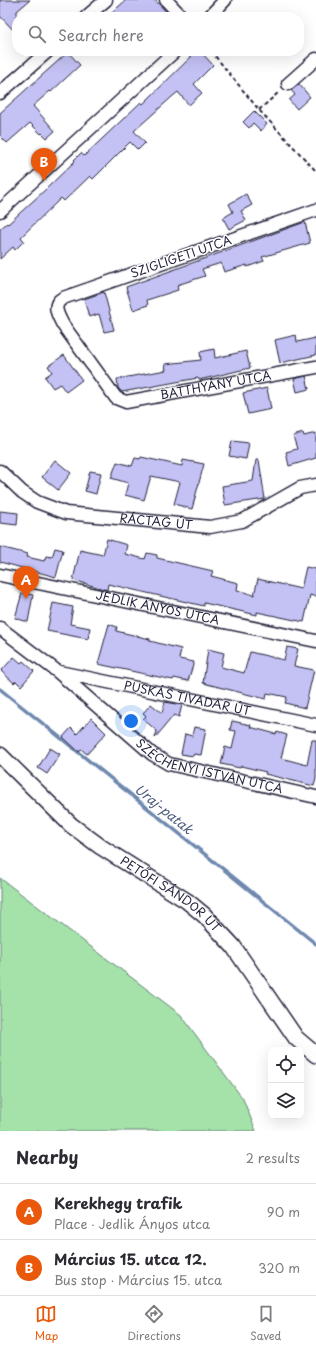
<!DOCTYPE html>
<html lang="en">
<head>
<meta charset="utf-8">
<style>
  :root { --surface:#fff; --page:#f7f7f7; --text:#2b2b33; --muted:#7c7c81; --line:#e1e1e2; --accent:#ea580c }
  body { margin:0; font-family:"Playpen Sans",sans-serif; background:var(--page); color:var(--text) }
  .controls { position:absolute; right:12px; bottom:12px; display:grid; overflow:hidden; border-radius:8px; box-shadow:0 4px 16px #0002 }
  .controls button { width:36px; height:36px; display:grid; place-items:center; padding:0; border:0; border-bottom:1px solid var(--line); background:var(--surface); color:var(--text); font:20px sans-serif }
  .you { position:absolute; left:131px; top:721px; width:14px; height:14px; margin:-10px; border:3px solid #fff; border-radius:50%; background:#1a73e8; box-shadow:0 0 0 6px #1a73e833 }
  .badge { display:grid; place-items:center; width:26px; height:26px; border-radius:50%; background:var(--accent); color:#fff; font-size:13px; font-weight:700 }
  .pin { position:absolute; translate:-50% -33px; filter:drop-shadow(0 1px 2px #0008) }
  .pin::after { content:''; position:absolute; top:21px; width:14px; height:12px; background:inherit; clip-path:polygon(0 0,100% 0,50% 100%) }
  .list { margin:0; padding:0; list-style:none }
  h2 { display:flex; justify-content:space-between; align-items:center; height:52px; margin:0; padding:0 16px; font-size:17px }
  h2 small { font-size:13px; font-weight:400; color:var(--muted) }
  .list li { display:grid; grid-template-columns:26px 1fr auto; gap:12px; align-items:center; box-sizing:border-box; height:56px; padding:0 16px; border-top:1px solid var(--line) }
  .list b { display:block; font-size:15px; white-space:nowrap }
  .list p { margin:0; font-size:13px; white-space:nowrap; color:var(--muted) }
  .list em { font-size:13px; font-style:normal; color:var(--muted) }
  .icon { flex:none; width:22px; height:22px; fill:none; stroke:currentColor; stroke-width:2; stroke-linecap:round; stroke-linejoin:round }
  .map { position:relative; flex:none; width:316px; height:1131px; overflow:hidden }
  .search { position:absolute; background:var(--surface); box-shadow:0 4px 16px #0002; left:12px; right:12px; top:12px; height:44px; display:flex; align-items:center; gap:10px; box-sizing:border-box; padding:0 14px; border-radius:16px; color:var(--muted); font-size:15px }
  .sheet { height:164px; background:var(--surface) }
  nav { display:flex; justify-content:space-around; align-items:center; box-sizing:border-box; height:56px; border-top:1px solid var(--line); background:var(--surface); font-size:11px; color:var(--muted) }
  nav a { display:grid; justify-items:center; gap:2px }
  nav .on { color:var(--accent) }
  .map>svg:first-child { display:block }
  .green { fill:#a4e2aa; stroke:#638272 }
  .lines { fill:none; stroke-linecap:round; stroke-linejoin:round }
  .stream { stroke:#6e88ae; stroke-width:3.5 }
  .building { fill:#c4c2f4; stroke:#22223b }
  .minor-casing { stroke:#22223b; stroke-width:15 }
  .tertiary-casing { stroke:#22223b; stroke-width:18 }
  .path { stroke:#22223b; stroke-width:2; stroke-dasharray:4 3; stroke-linecap:butt }
  .minor { stroke:#fff; stroke-width:12 }
  .tertiary { stroke:#fff; stroke-width:15 }
  .labels { text-anchor:middle; stroke-width:3; stroke-linejoin:round; paint-order:stroke }
  .street-label { font-size:12px; fill:#22223b; stroke:#fff }
  .water-label { font-size:13px; font-style:italic; fill:#4e5e7e; stroke:#fff }
</style>
</head>
<body>
<div class="map">
<svg width="316" height="1131" viewBox="0 0 316 1131">
  <rect width="100%" height="100%" fill="#fff"/>
  <filter id="ink" filterUnits="userSpaceOnUse"><feTurbulence type="fractalNoise" baseFrequency=".025" numOctaves="2"/><feDisplacementMap in="SourceGraphic" scale="8" xChannelSelector="R" yChannelSelector="G"/><feConvolveMatrix kernelMatrix="1 2 1 2 8 2 1 2 1" color-interpolation-filters="sRGB"/></filter>
  <g filter="url(#ink)">
    <polygon class="green" points="0,878 181,1015 243,1099 256,1131 0,1131"/>
    <g class="lines">
      <polyline class="stream" points="0,689 316,944"/>
    </g>
    <g class="building">
      <polygon points="0,0 30,0 17,11 17,34 0,16"/>
      <polygon points="126,0 155,0 171,17 107,17"/>
      <polygon points="197,51 200,51 213,65 194,84 202,93 189,105 178,92 173,96 134,131 145,143 138,150 130,142 93,179 90,176 64,201 61,198 21,237 24,241 15,250 13,247 0,259 0,229 7,223 8,224 46,189 75,161 74,160 81,153 84,156 141,102 143,104"/>
      <polygon points="68,52 80,65 51,92 50,91 33,106 55,131 47,138 42,133 41,134 30,123 7,143 0,136 0,113"/>
      <polygon points="299,84 310,97 297,109 289,100 295,95 291,90"/>
      <polygon points="254,111 267,124 261,131 253,123 249,128 243,122"/>
      <polygon points="246,194 252,205 241,211 246,220 229,229 223,218 233,212 229,204"/>
      <polygon points="305,222 310,243 262,257 264,261 247,267 247,265 224,272 221,263 202,269 205,276 177,285 178,290 147,300 148,305 133,310 126,287"/>
      <polygon points="104,292 114,330 104,332 99,314 89,317 84,299"/>
      <polygon points="296,335 297,342 316,338 316,355 280,363 275,340"/>
      <polygon points="214,349 215,358 246,351 250,368 199,380 198,378 122,392 118,388 117,379 166,370 165,364 201,360 200,352"/>
      <polygon points="64,355 82,380 66,392 60,384 53,388 45,377 52,372 48,366"/>
      <polygon points="306,376 309,389 297,392 294,379"/>
      <polygon points="267,388 271,409 248,414 243,393"/>
      <polygon points="303,433 304,436 316,433 316,458 289,466 286,452 297,449 293,436"/>
      <polygon points="232,441 249,443 246,459 229,456"/>
      <polygon points="141,457 182,466 183,460 204,464 192,509 174,504 180,482 151,476 144,500 125,495 128,483 111,478 117,462 132,466 135,458 140,459"/>
      <polygon points="55,460 71,473 58,490 42,477"/>
      <polygon points="256,460 259,460 265,499 225,505 222,486 253,481"/>
      <polygon points="90,471 101,473 96,494 85,491"/>
      <polygon points="0,511 18,513 17,525 0,523"/>
      <polygon points="107,539 127,545 125,554 145,559 147,553 157,555 157,558 213,571 211,576 238,583 237,590 254,595 258,579 301,589 306,567 316,569 316,597 310,595 304,622 257,612 257,615 204,603 204,606 108,584 107,590 73,580 80,550 103,555"/>
      <polygon points="0,547 28,554 27,557 44,561 46,556 52,557 55,548 63,550 56,577 0,562"/>
      <polygon points="22,593 33,595 28,622 15,618"/>
      <polygon points="53,603 73,607 70,624 90,628 88,639 47,631"/>
      <polygon points="109,624 117,627 116,631 150,639 150,641 181,649 179,659 194,662 188,681 174,678 173,680 98,664"/>
      <polygon points="287,647 298,649 294,666 314,670 305,708 285,703 287,697 267,693 266,699 203,683 208,649 224,653 221,667 244,673 250,652 284,660"/>
      <polygon points="14,657 21,663 23,661 34,671 21,686 16,681 14,683 1,671"/>
      <polygon points="165,702 182,705 179,717 174,715 155,738 157,731 143,719 146,716 143,713 151,704 162,713"/>
      <polygon points="91,718 106,733 87,754 81,749 79,752 63,737 71,728 77,734"/>
      <polygon points="232,721 251,725 250,727 276,734 277,732 287,735 281,758 307,765 312,740 316,740 316,779 314,786 265,774 266,772 241,766 240,768 221,764 225,747 232,749 236,731 230,730"/>
      <polygon points="194,727 206,729 201,755 194,754 193,756 181,754 185,734 192,736"/>
      <polygon points="50,748 60,754 47,774 38,768"/>
    </g>
    <g class="lines">
      <defs>
        <g id="minor">
          <polyline points="166,0 182,17"/>
          <polyline points="86,17 106,0"/>
          <polyline points="209,17 225,0"/>
          <polyline points="288,84 316,59"/>
          <polyline points="0,93 48,51"/>
          <path id="s1" d="M316,210L63,298C51,305 58,315 63,325L116,398L126,402L316,367"/>
          <polyline points="0,211 175,51"/>
          <path id="s2" d="M0,471L22,492L37,502L66,513L210,527L242,521L300,488L316,485"/>
          <path id="s3" d="M0,575L316,641"/>
          <path id="s4" d="M0,628L58,672L152,754L169,764L316,797"/>
          <path id="s5" d="M59,672L316,725"/>
        </g>
        <g id="tertiary">
          <path id="s6" d="M0,755L71,825L101,847L187,901L204,915L233,946L296,1038L316,1055"/>
        </g>
      </defs>
      <use href="#minor" class="minor-casing"/>
      <use href="#tertiary" class="tertiary-casing"/>
      <g class="path">
        <polyline points="211,51 259,110 316,171"/>
        <polyline points="259,110 279,92"/>
      </g>
      <use href="#minor" class="minor"/>
      <use href="#tertiary" class="tertiary"/>
    </g>
  </g>
  <g class="labels">
    <g class="street-label">
      <text transform="translate(181 257) rotate(-19)" y="4">SZIGLIGETI UTCA</text>
      <text dy="4" stroke="none"><textPath href="#s1" startOffset="491">BATTHYÁNY UTCA</textPath></text>
      <text dy="4" stroke="none"><textPath href="#s2" startOffset="170">RÁCTAG ÚT</textPath></text>
      <text dy="4" stroke="none"><textPath href="#s3" startOffset="161">JEDLIK ÁNYOS UTCA</textPath></text>
      <text dy="4" stroke="none"><textPath href="#s5" startOffset="131">PUSKÁS TIVADAR ÚT</textPath></text>
      <text dy="4" stroke="none"><textPath href="#s4" startOffset="256">SZÉCHENYI ISTVÁN UTCA</textPath></text>
      <text dy="4" stroke="none"><textPath href="#s6" startOffset="221">PETŐFI SÁNDOR ÚT</textPath></text>
    </g>
    <g class="water-label">
      <text transform="translate(164 809) rotate(39)" y="5">Uraj-patak</text>
    </g>
  </g>
</svg>
<div class="controls">
<button><svg class="icon" aria-label="locate" viewBox="0 0 24 24"><circle cx="12" cy="12" r="6"/><path d="M12 2v4M12 18v4M2 12h4M18 12h4"/></svg></button>
<button><svg class="icon" aria-label="layers" viewBox="0 0 24 24"><path d="M12 4l9 5-9 5-9-5zM3 14l9 5 9-5"/></svg></button>
</div>
<div class="you"></div>
<div class="pin badge" style="left:26px;top:599px">A</div>
<div class="pin badge" style="left:44px;top:181px">B</div>
<div class="search"><svg class="icon" aria-label="search" viewBox="0 0 24 24"><circle cx="10" cy="10" r="6"/><path d="M15 15l6 6"/></svg>Search here</div>
</div>
<section class="sheet">
<h2>Nearby<small>2 results</small></h2>
<ul class="list">
<li><span class="badge">A</span><div><b>Kerekhegy trafik</b><p>Place · Jedlik Ányos utca</p></div><em>90 m</em></li>
<li><span class="badge">B</span><div><b>Március 15. utca 12.</b><p>Bus stop · Március 15. utca</p></div><em>320 m</em></li>
</ul>
</section>
<nav>
<a class="on"><svg class="icon" aria-label="map" viewBox="0 0 24 24"><path d="M3 6l6-2 6 2 6-2v14l-6 2-6-2-6 2zM9 4v14M15 6v14"/></svg>Map</a>
<a><svg class="icon" aria-label="directions" viewBox="0 0 24 24"><path d="M12 3l9 9-9 9-9-9zM9 14v-3h6M13 9l2 2-2 2"/></svg>Directions</a>
<a><svg class="icon" aria-label="saved" viewBox="0 0 24 24"><path d="M7 4h10v16l-5-4-5 4z"/></svg>Saved</a>
</nav>
</body>
</html>
